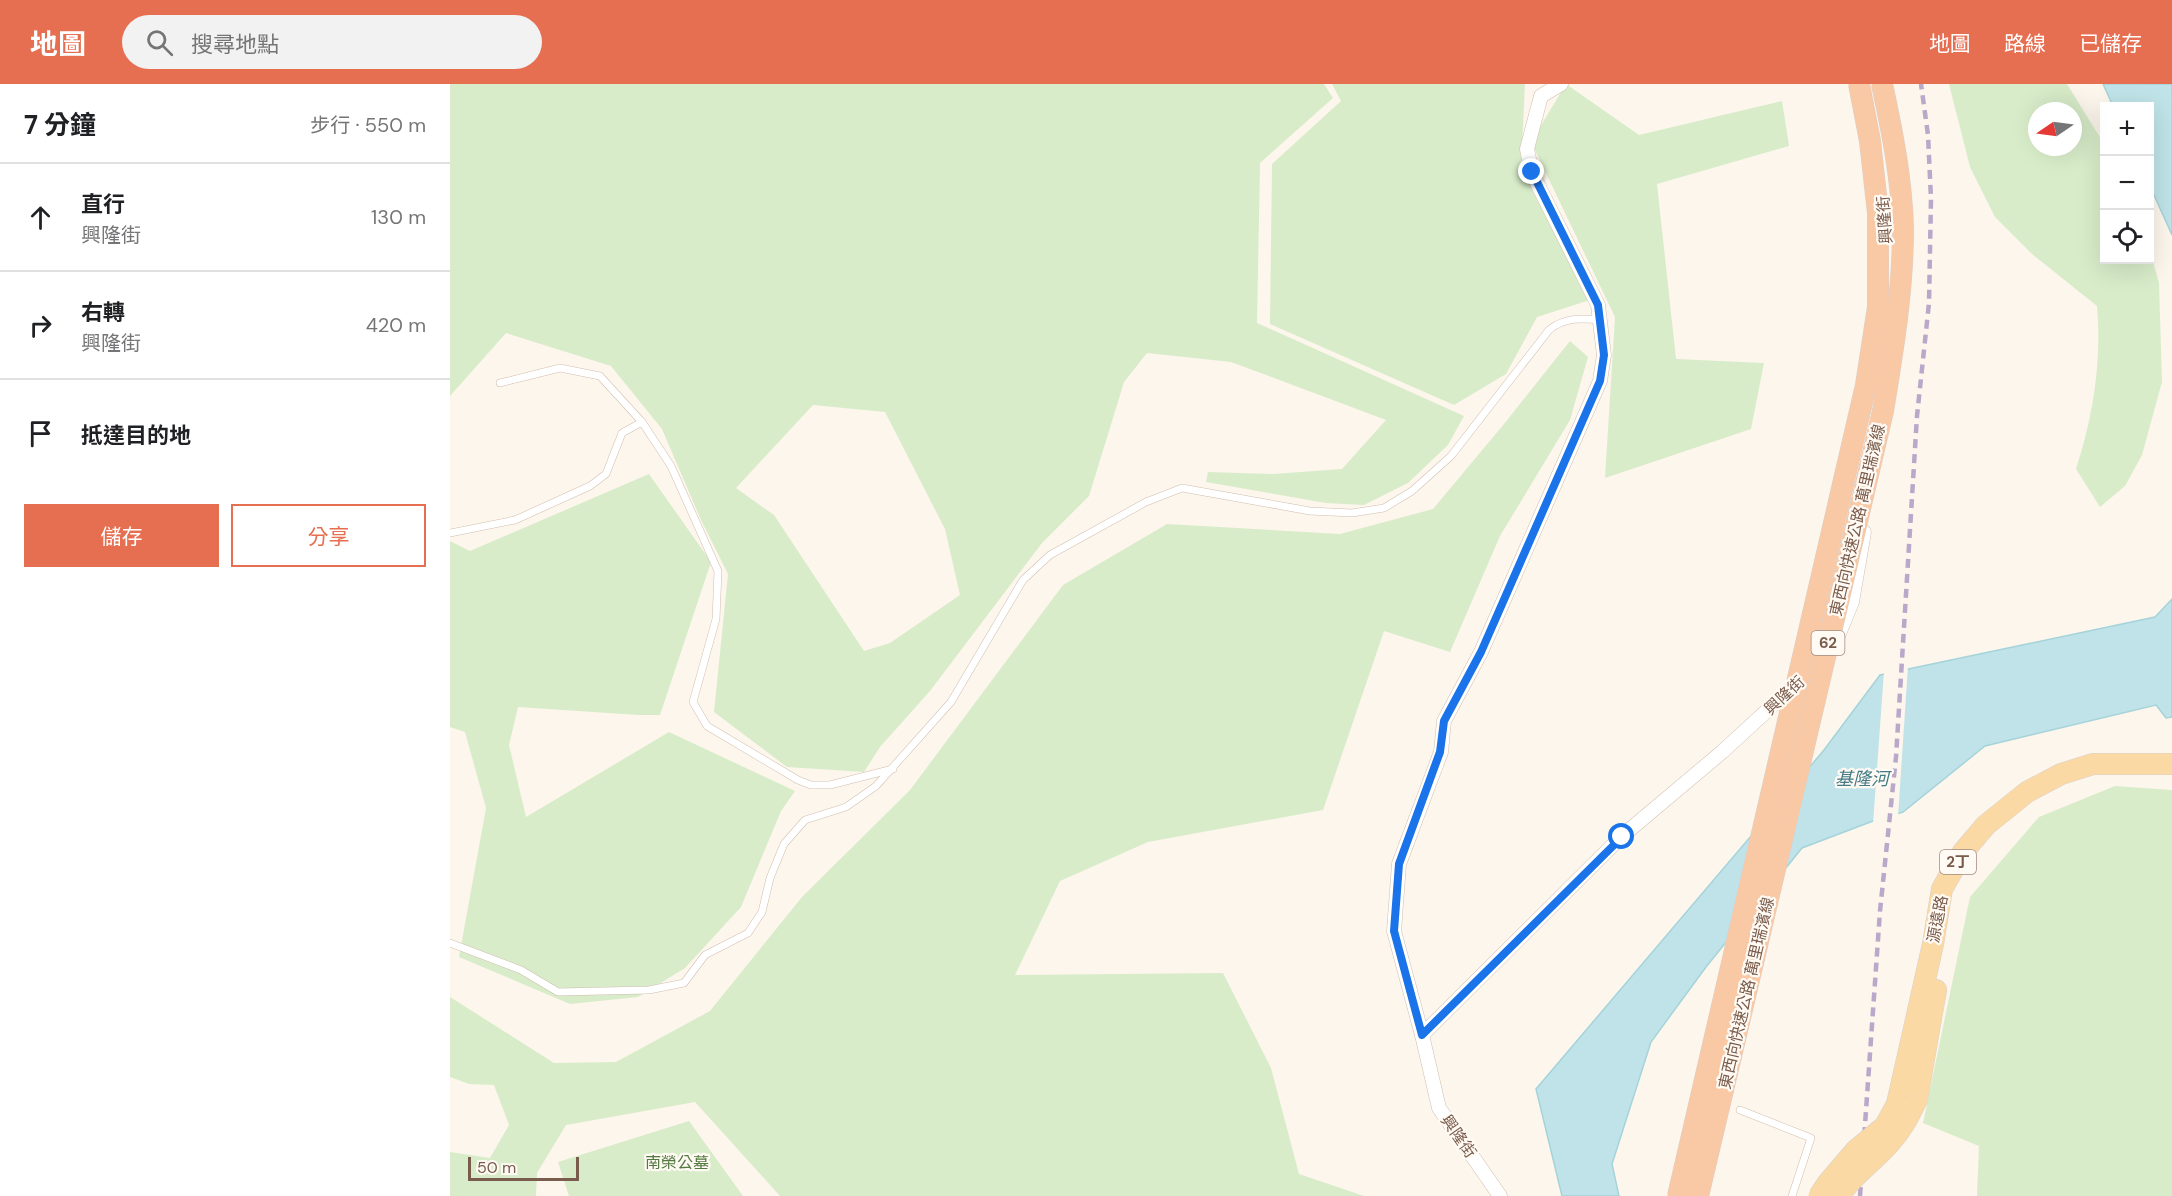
<!DOCTYPE html>
<html lang="zh-TW">
<head>
<meta charset="utf-8">
<style>
  :root { --surface:#fff; --page:#f2f2f2; --text:#202124; --muted:#757577; --line:#e0e0e0; --accent:#e76f51 }
  body { margin:0; font-family:"DM Sans","Noto Sans TC",sans-serif; background:var(--page); color:var(--text) }
  .controls { position:absolute; right:18px; top:18px; display:grid; overflow:hidden; border-radius:0px; box-shadow:0 6px 24px #0002 }
  .controls button { width:54px; height:54px; display:grid; place-items:center; padding:0; border:0; border-bottom:2px solid var(--line); background:var(--surface); color:var(--text); font:30px sans-serif }
  .compass { position:absolute; left:1578px; top:18px; width:54px; height:54px; border-radius:50%; background:var(--surface); box-shadow:0 6px 24px #0002; rotate:257deg }
  .scale { position:absolute; left:18px; bottom:15px; width:111px; box-sizing:border-box; padding-left:6px; border:3px solid #7a5c4d; border-top:0; font-size:16px; line-height:21px; white-space:nowrap; color:#7a5c4d; -webkit-text-stroke:4px #fffaf3; paint-order:stroke }
  .stop { position:absolute; width:18px; height:18px; margin:-14px; border:4px solid #1a73e8; border-radius:50%; background:#fff }
  .stop.end { background:#1a73e8; border-color:#fff; box-shadow:0 2px 6px #0008 }
  .list { margin:0; padding:0; list-style:none }
  h2 { display:flex; justify-content:space-between; align-items:center; height:78px; margin:0; padding:0 24px; font-size:26px }
  h2 small { font-size:20px; font-weight:400; color:var(--muted) }
  .list li { display:grid; grid-template-columns:39px 1fr auto; gap:18px; align-items:center; box-sizing:border-box; height:108px; padding:0 24px; border-top:2px solid var(--line) }
  .list b { display:block; font-size:22px; white-space:nowrap }
  .list p { margin:0; font-size:20px; white-space:nowrap; color:var(--muted) }
  .list em { font-size:20px; font-style:normal; color:var(--muted) }
  .actions { display:flex; gap:12px; padding:18px 24px }
  .actions a { flex:1; padding:14px 0; border:2px solid var(--accent); border-radius:0px; text-align:center; font-size:21px; color:var(--accent) }
  .actions .main { background:var(--accent); color:#fff }
  .icon { flex:none; width:33px; height:33px; fill:none; stroke:currentColor; stroke-width:2; stroke-linecap:round; stroke-linejoin:round }
  .map { position:relative; flex:none; width:1722px; height:1112px; overflow:hidden }
  header { display:flex; align-items:center; gap:36px; box-sizing:border-box; height:84px; padding:0 30px; background:var(--accent); color:#fff }
  header strong { font-size:28px }
  nav { display:flex; gap:33px; margin-inline-start:auto; font-size:21px }
  .search { width:420px; height:54px; background:var(--page); display:flex; align-items:center; gap:15px; box-sizing:border-box; padding:0 21px; border-radius:33px; color:var(--muted); font-size:22px }
  main { display:flex }
  aside { flex:1; background:var(--surface) }
  .map>svg:first-child { display:block }
  .green { fill:#d8ecc9; fill-rule:evenodd }
  .water { fill:#bfe3e8; stroke:#a5d3da; stroke-width:1.5 }
  .pier { fill:#fdf6ec }
  .lines { fill:none; stroke-linecap:round; stroke-linejoin:round }
  .service-casing { stroke:#d1beb0; stroke-width:8 }
  .minor-casing { stroke:#d1beb0; stroke-width:15 }
  .primary-casing { stroke:#dad1cd; stroke-width:22 }
  .service { stroke:#fff; stroke-width:7 }
  .minor { stroke:#fff; stroke-width:14 }
  .primary { stroke:#fbd9a5; stroke-width:21 }
  .rail { stroke:#b9a8c9; stroke-width:4.5; stroke-dasharray:9 6; stroke-linecap:butt }
  .primary-bridge-casing { stroke:#dad1cd; stroke-width:22; stroke-linecap:butt }
  .trunk-bridge-casing { stroke:#dad1cd; stroke-width:22; stroke-linecap:butt }
  .primary-bridge { stroke:#fbd9a5; stroke-width:21 }
  .trunk-bridge { stroke:#f9c8a4; stroke-width:21 }
  .route { stroke:#1a73e8; stroke-width:8 }
  .labels { text-anchor:middle; stroke-width:4.5; stroke-linejoin:round; paint-order:stroke }
  .shield { fill:#fffaf3; stroke:#a28b7f; stroke-width:1.5 }
  .shield-label { font-size:15px; font-weight:bold; fill:#7a5c4d }
  .street-label { font-size:16px; fill:#7a5c4d; stroke:#fffaf3 }
  .park-label { font-size:16px; fill:#537a41; stroke:#fffaf3 }
  .water-label { font-size:18px; font-style:italic; fill:#437c86; stroke:#fffaf3 }
</style>
</head>
<body>
<header>
<strong>地圖</strong>
<div class="search"><svg class="icon" aria-label="search" viewBox="0 0 24 24"><circle cx="10" cy="10" r="6"/><path d="M15 15l6 6"/></svg>搜尋地點</div>
<nav><a>地圖</a><a>路線</a><a>已儲存</a></nav>
</header>
<main>
<aside>
<h2>7 分鐘<small>步行 · 550 m</small></h2>
<ul class="list">
<li><svg class="icon" aria-label="ahead" viewBox="0 0 24 24"><path d="M12 20V5M6 11l6-6 6 6"/></svg><div><b>直行</b><p>興隆街</p></div><em>130 m</em></li>
<li><svg class="icon" aria-label="right" viewBox="0 0 24 24"><path d="M7 20v-9h11M14 6l5 5-5 5"/></svg><div><b>右轉</b><p>興隆街</p></div><em>420 m</em></li>
<li><svg class="icon" aria-label="arrive" viewBox="0 0 24 24"><path d="M6 21V4h12l-3 4 3 4H6"/></svg><div><b>抵達目的地</b></div></li>
</ul>
<div class="actions"><a class="main">儲存</a><a>分享</a></div>
</aside>
<div class="map">
<svg width="1722" height="1112" viewBox="0 0 1722 1112">
  <rect width="100%" height="100%" fill="#fdf6ec"/>
  <g class="green">
    <path d="M0,0H874L883,14L810,79L807,239L1014,332L998,361L958,399L914,421L876,419L756,398L758,388L823,390L892,385L936,336L781,278L697,269L674,298L639,412L592,459L480,607L430,663L414,688L337,683L264,628L278,490L251,436L212,345L161,282L56,249L0,312ZM363,321L435,328L495,445L510,511L440,559L414,567L324,431L286,404Z"/>
    <polygon points="882,0 1075,0 1071,83 1140,216 1087,233 1056,290 1004,321 820,240 822,80 891,17"/>
    <polygon points="1116,0 1189,51 1332,17 1339,62 1207,100 1226,275 1314,279 1301,345 1155,394 1165,233 1081,58"/>
    <path d="M1499,0H1617L1654,60V176H1700V167L1709,199L1712,298L1692,371L1675,402L1650,423L1626,385C1643,333 1652,277 1647,222L1582,170L1545,133L1520,83ZM1587,27H1623V63H1587Z"/>
    <polygon points="1120,257 1138,273 1120,336 1050,452 1000,568 934,547 873,726 698,758 610,797 565,891 773,889 821,984 849,1090 914,1112 330,1112 245,1018 116,1041 87,1089 86,1112 0,1112 0,1068 40,1074 59,1041 44,1001 19,1000 0,993 0,913 104,979 166,978 260,927 352,813 460,706 613,501 717,440 890,450 983,425 1054,340"/>
    <polygon points="199,390 261,478 210,631 188,631 68,623 59,661 76,733 219,648 345,707 331,727 291,823 235,884 188,913 120,920 9,873 36,724 15,648 0,643 0,457 20,467"/>
    <polygon points="1665,702 1722,706 1722,1112 1527,1112 1529,1062 1473,1039 1520,813 1589,733"/>
    <polygon points="239,1037 293,1112 119,1112 108,1078"/>
  </g>
  <g class="water">
    <polygon points="1653,0 1722,0 1722,151 1700,102 1700,22 1663,22"/>
    <polygon points="1722,515 1722,633 1716,634 1706,621 1535,662 1453,728 1423,737 1352,764 1256,883 1201,958 1162,1080 1169,1112 1112,1112 1086,1005 1374,666 1430,591 1705,533"/>
  </g>
  <polygon class="pier" points="1458,582 1448,733 1423,740 1434,587"/>
  <g class="lines">
    <defs>
      <g id="service">
        <polyline points="50,299 110,284 150,292 192,338 221,382 268,487 266,535 243,618 257,642 348,696 361,701 380,701 443,685"/>
        <polyline points="0,449 65,436 140,402 156,390 172,349 192,338"/>
        <path d="M0,859L71,886L108,908L199,906L234,899L255,871L298,849L312,828L320,794L334,760L355,736L396,723L426,702L501,618L573,496L600,471L696,418L732,404L860,427L902,429L934,424L962,407L1001,372L1099,246C1115,233 1132,234 1151,236"/>
        <polyline points="1290,1026 1361,1054 1342,1112"/>
      </g>
      <g id="minor">
        <polyline points="1388,552 1402,518 1414,448"/>
        <polyline points="972,951 944,847 949,780 991,668 994,637 1031,568 1150,297 1154,271 1148,221 1082,89 1077,65 1091,12 1111,0"/>
        <polyline points="1050,1112 989,1024 972,951 1171,753 1272,668 1347,599"/>
      </g>
      <g id="primary">
        <polyline points="1467,1015 1486,906"/>
        <polyline points="1447,1020 1483,860 1492,805 1513,768 1536,741 1577,708 1611,690 1643,680 1722,680"/>
      </g>
    </defs>
    <use href="#service" class="service-casing"/>
    <use href="#minor" class="minor-casing"/>
    <use href="#primary" class="primary-casing"/>
    <use href="#service" class="service"/>
    <use href="#minor" class="minor"/>
    <use href="#primary" class="primary"/>
    <polyline class="rail" points="1410,1112 1430,827 1446,673 1467,332 1479,219 1481,115 1478,51 1471,0"/>
    <defs>
      <g id="primary-bridge">
        <polyline points="1369,1112 1377,1100 1406,1066 1435,1042 1447,1020"/>
        <path d="M1389,1112C1403,1091 1423,1078 1439,1060C1452,1046 1459,1032 1467,1015"/>
      </g>
      <g id="trunk-bridge">
        <polyline points="1228,1112 1416,301 1428,223 1428,129 1420,57 1409,0"/>
        <path d="M1248,1112L1433,327C1443,266 1453,207 1453,145C1452,96 1442,47 1432,0"/>
      </g>
    </defs>
    <use href="#primary-bridge" class="primary-bridge-casing"/>
    <use href="#trunk-bridge" class="trunk-bridge-casing"/>
    <use href="#primary-bridge" class="primary-bridge"/>
    <use href="#trunk-bridge" class="trunk-bridge"/>
  </g>
  <g class="lines">
    <polyline class="route" points="1082,88 1148,221 1154,271 1150,297 1031,568 994,637 990,668 949,780 944,847 972,951 1172,753"/>
  </g>
  <g class="labels">
    <g class="shield">
      <rect x="1361.5" y="547" width="33" height="24" rx="4.5"/>
      <rect x="1490" y="766" width="36" height="24" rx="4.5"/>
    </g>
    <g class="shield-label">
      <text x="1378" y="564">62</text>
      <text x="1508" y="783">2丁</text>
    </g>
    <g class="street-label">
      <text transform="translate(1434 136) rotate(-94)" y="6">興隆街</text>
      <text transform="translate(1407 436) rotate(-77)" y="6">東西向快速公路 萬里瑞濱線</text>
      <text transform="translate(1334 611) rotate(-43)" y="6">興隆街</text>
      <text transform="translate(1487 835) rotate(-79)" y="6">源遠路</text>
      <text transform="translate(1296 909) rotate(-77)" y="6">東西向快速公路 萬里瑞濱線</text>
      <text transform="translate(1009 1052) rotate(55)" y="6">興隆街</text>
    </g>
    <g class="park-label">
      <text x="227" y="1084">南榮公墓</text>
    </g>
    <g class="water-label">
      <text x="1412" y="701">基隆河</text>
    </g>
  </g>
</svg>
<div class="controls">
<button>+</button>
<button>−</button>
<button><svg class="icon" aria-label="locate" viewBox="0 0 24 24"><circle cx="12" cy="12" r="6"/><path d="M12 2v4M12 18v4M2 12h4M18 12h4"/></svg></button>
</div>
<svg class="compass" viewBox="-18 -18 36 36"><path d="M0-13l5 13h-10z" fill="#e53935"/><path d="M0 13l5-13h-10z" fill="#757577"/></svg>
<div class="scale">50 m</div>
<div class="stop" style="left:1172px;top:753px"></div>
<div class="stop end" style="left:1082px;top:88px"></div>
</div>
</main>
</body>
</html>
